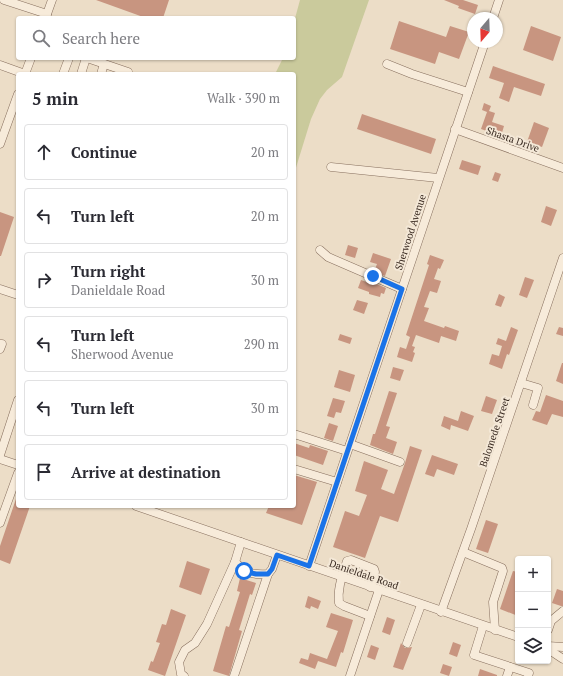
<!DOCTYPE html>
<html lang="en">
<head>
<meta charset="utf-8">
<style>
  :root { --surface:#fff; --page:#f2f2f3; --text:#2b2b33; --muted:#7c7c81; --line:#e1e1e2 }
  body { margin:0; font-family:"PT Serif",serif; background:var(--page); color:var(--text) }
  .controls { position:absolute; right:12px; bottom:12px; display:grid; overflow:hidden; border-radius:4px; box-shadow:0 1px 3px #0004 }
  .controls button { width:36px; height:36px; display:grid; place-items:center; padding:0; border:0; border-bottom:1px solid var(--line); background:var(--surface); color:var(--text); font:20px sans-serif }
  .compass { position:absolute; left:467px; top:12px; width:36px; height:36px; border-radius:50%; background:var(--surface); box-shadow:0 1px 3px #0004; rotate:199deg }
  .stop { position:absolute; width:12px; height:12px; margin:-9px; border:3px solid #1a73e8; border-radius:50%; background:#fff }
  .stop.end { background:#1a73e8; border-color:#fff; box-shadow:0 1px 4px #0008 }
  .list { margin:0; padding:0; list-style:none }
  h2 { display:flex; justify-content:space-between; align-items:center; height:52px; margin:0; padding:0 16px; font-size:17px }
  h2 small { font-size:13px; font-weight:400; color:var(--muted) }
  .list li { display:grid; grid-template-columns:26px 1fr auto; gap:12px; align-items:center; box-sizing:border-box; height:56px; margin:0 8px 8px; padding:0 8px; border:1px solid var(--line); border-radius:4px }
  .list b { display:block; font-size:15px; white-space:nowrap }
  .list p { margin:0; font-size:13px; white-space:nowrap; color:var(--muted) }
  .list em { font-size:13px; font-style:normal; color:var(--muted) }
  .icon { flex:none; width:22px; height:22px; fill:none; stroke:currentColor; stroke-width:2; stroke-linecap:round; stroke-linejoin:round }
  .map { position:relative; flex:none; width:563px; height:676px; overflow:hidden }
  .search { position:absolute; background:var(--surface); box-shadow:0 1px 3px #0004; left:16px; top:16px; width:280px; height:44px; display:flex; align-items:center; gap:10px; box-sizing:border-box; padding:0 14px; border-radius:4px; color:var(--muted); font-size:15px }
  .panel { position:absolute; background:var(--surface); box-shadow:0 1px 3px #0004; left:16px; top:72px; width:280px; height:436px; border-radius:4px }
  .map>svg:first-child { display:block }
  .green { fill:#caca9c }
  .building { fill:#c89580 }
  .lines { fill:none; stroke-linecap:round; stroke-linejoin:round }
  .minor-casing { stroke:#876f5e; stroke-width:9 }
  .minor { stroke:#f7ebda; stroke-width:8 }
  .route { stroke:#1a73e8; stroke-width:5 }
  .labels { text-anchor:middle; stroke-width:4; stroke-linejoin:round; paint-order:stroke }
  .street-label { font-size:10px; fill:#382920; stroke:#f4e8d7 }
</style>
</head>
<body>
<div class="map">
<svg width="563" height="676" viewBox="0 0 563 676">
  <rect width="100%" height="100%" fill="#ecddc7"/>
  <polygon class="green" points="300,0 369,0 342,77 327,90 320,99 311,119 294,174 294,74 275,74 283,58 294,58 294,22"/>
  <g class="building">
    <polygon points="96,0 169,0 163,18 146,18"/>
    <polygon points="444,0 463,0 478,5 475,14 458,8 459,6"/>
    <polygon points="399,21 446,37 450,26 469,32 459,59 439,52 435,64 390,49"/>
    <polygon points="531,26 561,37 553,61 523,50"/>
    <polygon points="493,66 545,84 541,96 514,87 509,102 499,98 504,83 489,78"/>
    <polygon points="484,103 491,106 489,111 495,113 492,122 504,126 501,136 481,129 487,112 482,110"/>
    <polygon points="362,114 436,139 431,154 357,129"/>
    <polygon points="534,122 549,128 542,147 527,142"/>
    <polygon points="462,160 481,166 478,175 459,169"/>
    <polygon points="495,172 501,174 498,182 492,180"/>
    <polygon points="546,206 557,210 551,226 541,222"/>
    <polygon points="0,212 14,217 1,256 0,256"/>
    <polygon points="348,245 358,248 355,258 345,255"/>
    <polygon points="373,253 391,259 385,276 380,274 381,271 375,269 377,264 370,262"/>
    <polygon points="430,255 444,260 440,269 438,268 434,279 441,281 437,293 430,291 424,307 429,308 424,321 444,328 445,326 459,331 456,341 441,336 439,343 416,335 412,346 415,347 413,352 415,353 412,362 397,357 400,347 406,349 410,337 406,335 429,265 427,264"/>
    <polygon points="525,277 534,280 527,298 519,295"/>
    <polygon points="361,280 372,284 372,282 386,288 384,294 381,293 380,297 369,294 369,292 358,288"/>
    <polygon points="499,294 505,297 501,307 495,305"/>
    <polygon points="357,300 368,303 364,314 353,310"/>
    <polygon points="511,327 518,330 509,355 507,354 502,369 489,364 492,354 499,356 502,346 496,344 498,338 506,341"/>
    <polygon points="559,327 563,328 563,336 556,334"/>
    <polygon points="340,334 352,338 350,344 338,340"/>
    <polygon points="562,363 563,363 563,384 556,381"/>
    <polygon points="393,367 404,370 400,381 390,378"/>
    <polygon points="339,370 355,375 350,392 334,387"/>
    <polygon points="389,391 397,393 386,426 390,427 386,438 397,442 393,454 370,445 373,434 375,434"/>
    <polygon points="546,395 563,401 563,417 552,414 547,425 532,420 536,411 540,412"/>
    <polygon points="486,396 497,400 492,414 481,411"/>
    <polygon points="333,398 345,401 341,413 336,412 334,418 327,416"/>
    <polygon points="461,411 474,416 468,431 451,425 450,430 441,426 444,416 458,421"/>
    <polygon points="329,423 338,426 333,441 324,438"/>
    <polygon points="294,443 309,448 310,445 328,451 323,465 294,455"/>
    <polygon points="410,446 422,450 398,522 380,516 365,558 333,547 345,511 359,516 361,511 367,495 355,491 364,461 388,470 381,489 394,494 405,463"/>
    <polygon points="432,455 458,464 454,475 437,469 434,477 425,474"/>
    <polygon points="294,475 317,482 302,525 266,513 269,506 294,506"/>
    <polygon points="17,496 18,506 30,506 10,564 0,560 0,546"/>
    <polygon points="486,520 498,524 488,553 476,549"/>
    <polygon points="187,561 210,569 201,595 179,587"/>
    <polygon points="513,571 518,572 518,616 500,609"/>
    <polygon points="240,578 256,583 252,595 250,594 239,630 242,631 229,676 213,671 226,626 229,627 240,592 237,591"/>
    <polygon points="557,589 563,591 563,606 561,606 552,603"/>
    <polygon points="308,596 321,601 318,609 311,606 310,609 305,607"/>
    <polygon points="171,609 186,615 165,676 148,670 151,661 153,662 160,643 156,642 162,624 166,625"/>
    <polygon points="331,613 353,620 343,653 341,652 336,667 318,661 315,669 299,663 301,658 308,660 310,653 327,659 338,631 326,627"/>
    <polygon points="387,617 395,620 390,635 382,632"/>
    <polygon points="453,642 461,645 457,657 449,654"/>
    <polygon points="401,643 405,648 412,647 403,670 393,667"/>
    <polygon points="371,645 379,648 375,660 367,657"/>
    <polygon points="443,664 452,667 449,676 440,673"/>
    <polygon points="480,669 497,675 497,676 478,676"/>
  </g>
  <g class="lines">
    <defs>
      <g id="minor">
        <polyline points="4,0 47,14 46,18"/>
        <polyline points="47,14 52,0"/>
        <polyline points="493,18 499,0"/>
        <polyline points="87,58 128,72 127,74"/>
        <polyline points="387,64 412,74 468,92"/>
        <polyline points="0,65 25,74"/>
        <polyline points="25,74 31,58"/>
        <polyline points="63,74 69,58"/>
        <polyline points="81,74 86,58"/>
        <polyline points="101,74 104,64"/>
        <polyline points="455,129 563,168"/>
        <polyline points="0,144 18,94"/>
        <polyline points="331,167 438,178"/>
        <polyline points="320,250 328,257 402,289"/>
        <polyline points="0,289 18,295"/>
        <polyline points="0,344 2,344 0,349"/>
        <polyline points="521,383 538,388 533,405"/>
        <polyline points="294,434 347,451"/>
        <polyline points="350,444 400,462"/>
        <polyline points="0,455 18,400"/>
        <polyline points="0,459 18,465"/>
        <polyline points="294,469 337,482"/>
        <polyline points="136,506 518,637"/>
        <polyline points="0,523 18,473"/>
        <polyline points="463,552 502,568 503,571 493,602 495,630"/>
        <path d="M235,562C246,573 252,575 268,574L272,569L277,555"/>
        <polyline points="309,566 485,42"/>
        <polyline points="441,612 471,529 563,258"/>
        <path d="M370,616L344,606L339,603C337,588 343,574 347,561L351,560L374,569L375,572L370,587"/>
        <polyline points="483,626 474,655 529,673 528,676"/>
        <polyline points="548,630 551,621 563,611"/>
        <polyline points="407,643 421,605"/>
        <polyline points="548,646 563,647"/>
        <polyline points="548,649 563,659"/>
        <polyline points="184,676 181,674 179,662 185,650 195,643 207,624 235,562 241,542"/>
        <polyline points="234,676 268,574"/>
        <polyline points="350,676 379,590"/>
        <polyline points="507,676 510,667"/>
      </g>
    </defs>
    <use href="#minor" class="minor-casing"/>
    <use href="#minor" class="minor"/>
  </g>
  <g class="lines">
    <polyline class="route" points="244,571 256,574 268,574 272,569 277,555 309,566 402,289 373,276"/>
  </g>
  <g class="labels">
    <g class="street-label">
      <text transform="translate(513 139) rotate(20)" y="4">Shasta Drive</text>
      <text transform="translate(410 232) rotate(-72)" y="4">Sherwood Avenue</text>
      <text transform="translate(494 432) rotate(-71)" y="4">Balomede Street</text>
      <text transform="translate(364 574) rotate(19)" y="4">Danieldale Road</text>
    </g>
  </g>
</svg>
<div class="controls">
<button>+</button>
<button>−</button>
<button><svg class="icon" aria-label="layers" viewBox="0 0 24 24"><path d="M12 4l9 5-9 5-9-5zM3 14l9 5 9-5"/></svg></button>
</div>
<svg class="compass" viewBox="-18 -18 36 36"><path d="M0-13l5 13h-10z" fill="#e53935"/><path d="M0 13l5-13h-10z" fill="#7c7c81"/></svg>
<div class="stop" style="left:244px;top:571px"></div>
<div class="stop end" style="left:373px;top:276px"></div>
<div class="search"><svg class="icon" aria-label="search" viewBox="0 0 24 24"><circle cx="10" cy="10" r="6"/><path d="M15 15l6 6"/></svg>Search here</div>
<section class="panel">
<h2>5 min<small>Walk · 390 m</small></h2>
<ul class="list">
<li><svg class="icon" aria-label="ahead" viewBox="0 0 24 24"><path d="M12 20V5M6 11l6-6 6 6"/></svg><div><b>Continue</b></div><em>20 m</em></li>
<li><svg class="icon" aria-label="left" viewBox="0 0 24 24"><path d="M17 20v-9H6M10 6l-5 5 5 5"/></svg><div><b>Turn left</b></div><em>20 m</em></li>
<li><svg class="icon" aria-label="right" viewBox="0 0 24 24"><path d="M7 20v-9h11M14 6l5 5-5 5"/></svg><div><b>Turn right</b><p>Danieldale Road</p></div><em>30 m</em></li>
<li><svg class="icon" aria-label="left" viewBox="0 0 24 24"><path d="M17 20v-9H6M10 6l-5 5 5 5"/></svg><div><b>Turn left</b><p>Sherwood Avenue</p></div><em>290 m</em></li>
<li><svg class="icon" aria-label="left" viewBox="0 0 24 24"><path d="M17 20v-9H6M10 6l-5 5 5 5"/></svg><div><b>Turn left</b></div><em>30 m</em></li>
<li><svg class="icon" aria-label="arrive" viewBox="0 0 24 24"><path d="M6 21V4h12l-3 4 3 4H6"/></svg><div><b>Arrive at destination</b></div></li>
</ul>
</section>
</div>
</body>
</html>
